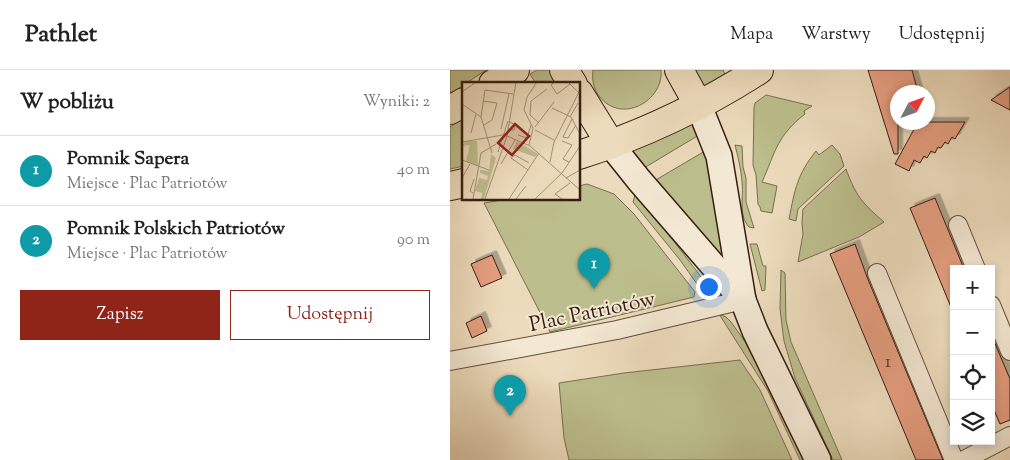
<!DOCTYPE html>
<html lang="pl">
<head>
<meta charset="utf-8">
<style>
  :root { --surface:#fff; --page:#f2f2f2; --text:#222; --muted:#767676; --line:#e0e0e0; --accent:#8f2418 }
  body { margin:0; font-family:"Sorts Mill Goudy",serif; background:var(--page); color:var(--text) }
  .controls { position:absolute; right:15px; bottom:15px; display:grid; overflow:hidden; border-radius:0px; box-shadow:0 2px 8px #0003 }
  .controls button { width:45px; height:45px; display:grid; place-items:center; padding:0; border:0; border-bottom:1px solid var(--line); background:var(--surface); color:var(--text); font:25px sans-serif }
  .compass { position:absolute; left:440px; top:15px; width:45px; height:45px; border-radius:50%; background:var(--surface); box-shadow:0 2px 8px #0003; rotate:49deg }
  .you { position:absolute; left:258px; top:216px; width:18px; height:18px; margin:-12px; border:4px solid #fff; border-radius:50%; background:#1a73e8; box-shadow:0 0 0 8px #1a73e833 }
  .badge { display:grid; place-items:center; width:32px; height:32px; border-radius:50%; background:var(--accent); color:#fff; font-size:16px; font-weight:700 }
  .pin { position:absolute; translate:-50% -41px; filter:drop-shadow(0 1px 2px #0008) }
  .pin::after { content:''; position:absolute; top:26px; width:18px; height:15px; background:inherit; clip-path:polygon(0 0,100% 0,50% 100%) }
  .list { margin:0; padding:0; list-style:none }
  h2 { display:flex; justify-content:space-between; align-items:center; height:65px; margin:0; padding:0 20px; font-size:21px }
  h2 small { font-size:16px; font-weight:400; color:var(--muted) }
  .list li { display:grid; grid-template-columns:32px 1fr auto; gap:15px; align-items:center; box-sizing:border-box; height:70px; padding:0 20px; border-top:1px solid var(--line) }
  .list b { display:block; font-size:19px; white-space:nowrap }
  .list p { margin:0; font-size:16px; white-space:nowrap; color:var(--muted) }
  .list em { font-size:16px; font-style:normal; color:var(--muted) }
  .actions { display:flex; gap:10px; padding:15px 20px }
  .actions a { flex:1; padding:11px 0; border:1px solid var(--accent); border-radius:0px; text-align:center; font-size:18px; color:var(--accent) }
  .actions .main { background:var(--accent); color:#fff }
  .icon { flex:none; width:28px; height:28px; fill:none; stroke:currentColor; stroke-width:2; stroke-linecap:round; stroke-linejoin:round }
  .map { position:relative; flex:none; width:560px; height:390px; overflow:hidden }
  header { display:flex; align-items:center; gap:30px; box-sizing:border-box; height:70px; padding:0 25px; background:var(--surface); border-bottom:1px solid var(--line) }
  header strong { font-size:24px }
  nav { display:flex; gap:28px; margin-inline-start:auto; font-size:18px }
  main { display:flex }
  aside { flex:1; background:var(--surface) }
  .map>svg:first-child { display:block }
  .green { fill:#bdbe8d; stroke:#796e50 }
  .building { fill:#e59d7f; stroke:#351f12; filter:url(#shadow) }
  .lines { fill:none; stroke-linecap:round; stroke-linejoin:round }
  .street-casing { stroke:#634e3c; stroke-width:20 }
  .secondary-casing { stroke:#351f12; stroke-width:28 }
  .primary-casing { stroke:#351f12; stroke-width:30 }
  .street { stroke:#f3e8d3; stroke-width:18 }
  .secondary { stroke:#f3e8d3; stroke-width:25 }
  .primary { stroke:#ecdbbc; stroke-width:28 }
  .labels { text-anchor:middle; stroke-width:4; stroke-linejoin:round; paint-order:stroke }
  .number-label { font-size:19px; fill:#613e2d }
  .street-label { font-size:21px; fill:#351f12; stroke:#f3e8d3 }
  .inset-road { fill:none; stroke:#a39078; stroke-width:1 }
  .view { fill:#8f2418; fill-opacity:0.15; stroke:#8f2418; stroke-width:2.5 }
  .inset-edge { fill:none; stroke:#351f12; stroke-width:2.5 }
</style>
</head>
<body>
<header>
<strong>Pathlet</strong>
<nav><a>Mapa</a><a>Warstwy</a><a>Udostępnij</a></nav>
</header>
<main>
<aside>
<h2>W pobliżu<small>Wyniki: 2</small></h2>
<ul class="list">
<li><span class="badge" style="background:#0f9aa8">1</span><div><b>Pomnik Sapera</b><p>Miejsce · Plac Patriotów</p></div><em>40 m</em></li>
<li><span class="badge" style="background:#0f9aa8">2</span><div><b>Pomnik Polskich Patriotów</b><p>Miejsce · Plac Patriotów</p></div><em>90 m</em></li>
</ul>
<div class="actions"><a class="main">Zapisz</a><a>Udostępnij</a></div>
</aside>
<div class="map">
<svg width="560" height="390" viewBox="0 0 560 390">
  <defs>
    <filter id="shadow"><feDropShadow dx="4.5" dy="-4.5" stdDeviation="0" flood-color="#0004"/></filter>
  </defs>
  <rect width="100%" height="100%" fill="#ecdbbc"/>
  <filter id="stains"><feTurbulence type="fractalNoise" baseFrequency=".004" numOctaves="4"/><feColorMatrix values="0 0 0 0 .2 0 0 0 0 .09 0 0 0 0 .02 0 0 0 .5 -.17"/></filter>
  <radialGradient id="worn" r=".72"><stop offset=".6" stop-color="#630" stop-opacity="0"/><stop offset="1" stop-color="#630" stop-opacity=".3"/></radialGradient>
  <g class="green">
    <polygon points="0,0 36,0 0,24"/>
    <polygon points="87,0 100,0 109,14 86,14 80,4"/>
    <path d="M143,0H211C214,31 171,55 149,26C143,18 142,9 143,0Z"/>
    <polygon points="244,0 273,0 276,7 254,18"/>
    <path d="M316,25L362,36L354,41L355,44C326,67 326,81 312,112L327,116L322,143L311,141L310,137L308,134L306,105L303,95L304,38L305,33Z"/>
    <polygon points="14,48 14,96 0,99 0,57"/>
    <polygon points="243,51 249,65 194,98 181,81"/>
    <path d="M285,75L292,76L293,97L296,108V132L304,158L299,157C288,145 294,126 292,111C291,99 288,87 285,75Z"/>
    <path d="M382,75L390,84L394,96L348,139L346,151L339,149C345,119 347,105 366,81L369,85Z"/>
    <polygon points="255,81 286,205 204,111"/>
    <path d="M396,99C406,126 412,133 434,152L409,167L348,192L353,164L352,153L353,139Z"/>
    <polygon points="137,114 164,124 184,144 245,222 244,227 100,262 34,133 58,129 129,129 129,116"/>
    <polygon points="185,125 216,161 255,212 258,220 257,228 230,190 183,132"/>
    <polygon points="300,174 307,174 313,196 316,196 315,220 312,221"/>
    <polygon points="331,200 335,203 336,250 341,272 392,390 383,390 345,308 334,271 330,239"/>
    <polygon points="269,244 276,247 281,252 296,273 330,338 354,390 350,390 318,321"/>
    <polygon points="290,290 310,320 342,390 119,390 114,368 109,313 174,303"/>
  </g>
  <g class="building">
    <polygon points="418,0 462,0 468,22 448,22 448,84 444,84"/>
    <polygon points="560,17 560,40 541,30"/>
    <polygon points="468,52 515,52 505,69 502,67 498,74 495,72 491,78 488,77 485,83 481,81 477,88 474,86 470,93 464,90 459,101 445,94"/>
    <polygon points="485,128 514,199 504,199 503,242 460,138"/>
    <polygon points="405,174 417,207 493,390 466,390 380,184"/>
    <polygon points="42,185 52,208 31,217 21,194"/>
    <polygon points="31,246 37,261 22,268 16,253"/>
    <polygon points="541,264 560,309 560,350 550,354 541,333"/>
  </g>
  <g class="lines">
    <defs>
      <g id="street">
        <polyline points="508,155 526,199"/>
        <polyline points="427,203 504,390"/>
        <polyline points="541,235 560,281"/>
        <polyline points="0,291 167,260 293,230"/>
        <polyline points="514,390 560,366"/>
      </g>
      <g id="secondary">
        <polyline points="249,36 269,86 293,230 305,261 368,390"/>
        <polyline points="161,75 189,110 293,230"/>
      </g>
      <g id="primary">
        <polyline points="114,0 123,14"/>
        <polyline points="229,0 249,36"/>
        <polyline points="43,14 65,0"/>
        <polyline points="129,23 161,75"/>
        <polyline points="0,40 14,32"/>
        <path d="M129,85C192,65 253,36 309,0"/>
        <polyline points="0,116 14,113"/>
      </g>
    </defs>
    <use href="#street" class="street-casing"/>
    <use href="#secondary" class="secondary-casing"/>
    <use href="#primary" class="primary-casing"/>
    <use href="#street" class="street"/>
    <use href="#secondary" class="secondary"/>
    <use href="#primary" class="primary"/>
  </g>
  <g class="labels">
    <g class="number-label">
      <text x="438" y="297">1</text>
    </g>
    <g class="street-label">
      <text transform="translate(142 241) rotate(-12)" y="7">Plac Patriotów</text>
    </g>
  </g>
  <g transform="translate(12 12)">
    <rect width="118" height="118" fill="#ecdbbc"/>
    <path d="M3,59H15L16,84L4,79L8,63L0,64ZM55,59L76,72L73,75L51,67ZM29,72L34,76L22,117H19L20,111L13,109L17,96L25,98L26,94L18,91V88L27,89Z" fill="#bdbe8d"/>
    <path class="inset-road" d="M93,0L89,3L95,12L108,2M106,0L118,12M0,10L14,0M21,19L35,21L30,38L22,43M0,22L19,35M90,26L109,35L118,52M108,35L116,21M77,41L68,33L69,19L85,7M73,45L92,20M39,47L47,12M46,48H52L53,43L48,40M73,48L92,58M9,51L14,32M56,53L65,56L69,43M45,54L68,64L118,108M101,55L106,56L114,43M101,55L110,37M100,59L110,63L101,77L107,80M0,60L41,53M67,63L71,46L62,28L65,15L75,0M36,70L46,39M30,71L19,35L23,8L51,12M0,78L27,88M88,80L92,60L118,8M39,82L53,58M66,88L49,76L53,73L67,81M0,96L8,82M104,96L118,88M11,111L8,109L12,97M11,117L19,71L34,62M23,117L45,54L54,0M47,117L77,71M54,117L64,104M73,117L100,91L118,64M100,117L93,112L108,101"/>
    <path class="view" d="M53,42L67,54L50,73L36,61Z"/>
    <rect width="118" height="118" class="inset-edge"/>
  </g>
  <rect width="100%" height="100%" filter="url(#stains)"/>
  <rect width="100%" height="100%" fill="url(#worn)"/>
</svg>
<div class="controls">
<button>+</button>
<button>−</button>
<button><svg class="icon" aria-label="locate" viewBox="0 0 24 24"><circle cx="12" cy="12" r="6"/><path d="M12 2v4M12 18v4M2 12h4M18 12h4"/></svg></button>
<button><svg class="icon" aria-label="layers" viewBox="0 0 24 24"><path d="M12 4l9 5-9 5-9-5zM3 14l9 5 9-5"/></svg></button>
</div>
<svg class="compass" viewBox="-18 -18 36 36"><path d="M0-13l5 13h-10z" fill="#e53935"/><path d="M0 13l5-13h-10z" fill="#767676"/></svg>
<div class="you"></div>
<div class="pin badge" style="left:144px;top:219px;background:#0f9aa8">1</div>
<div class="pin badge" style="left:60px;top:346px;background:#0f9aa8">2</div>
</div>
</main>
</body>
</html>
